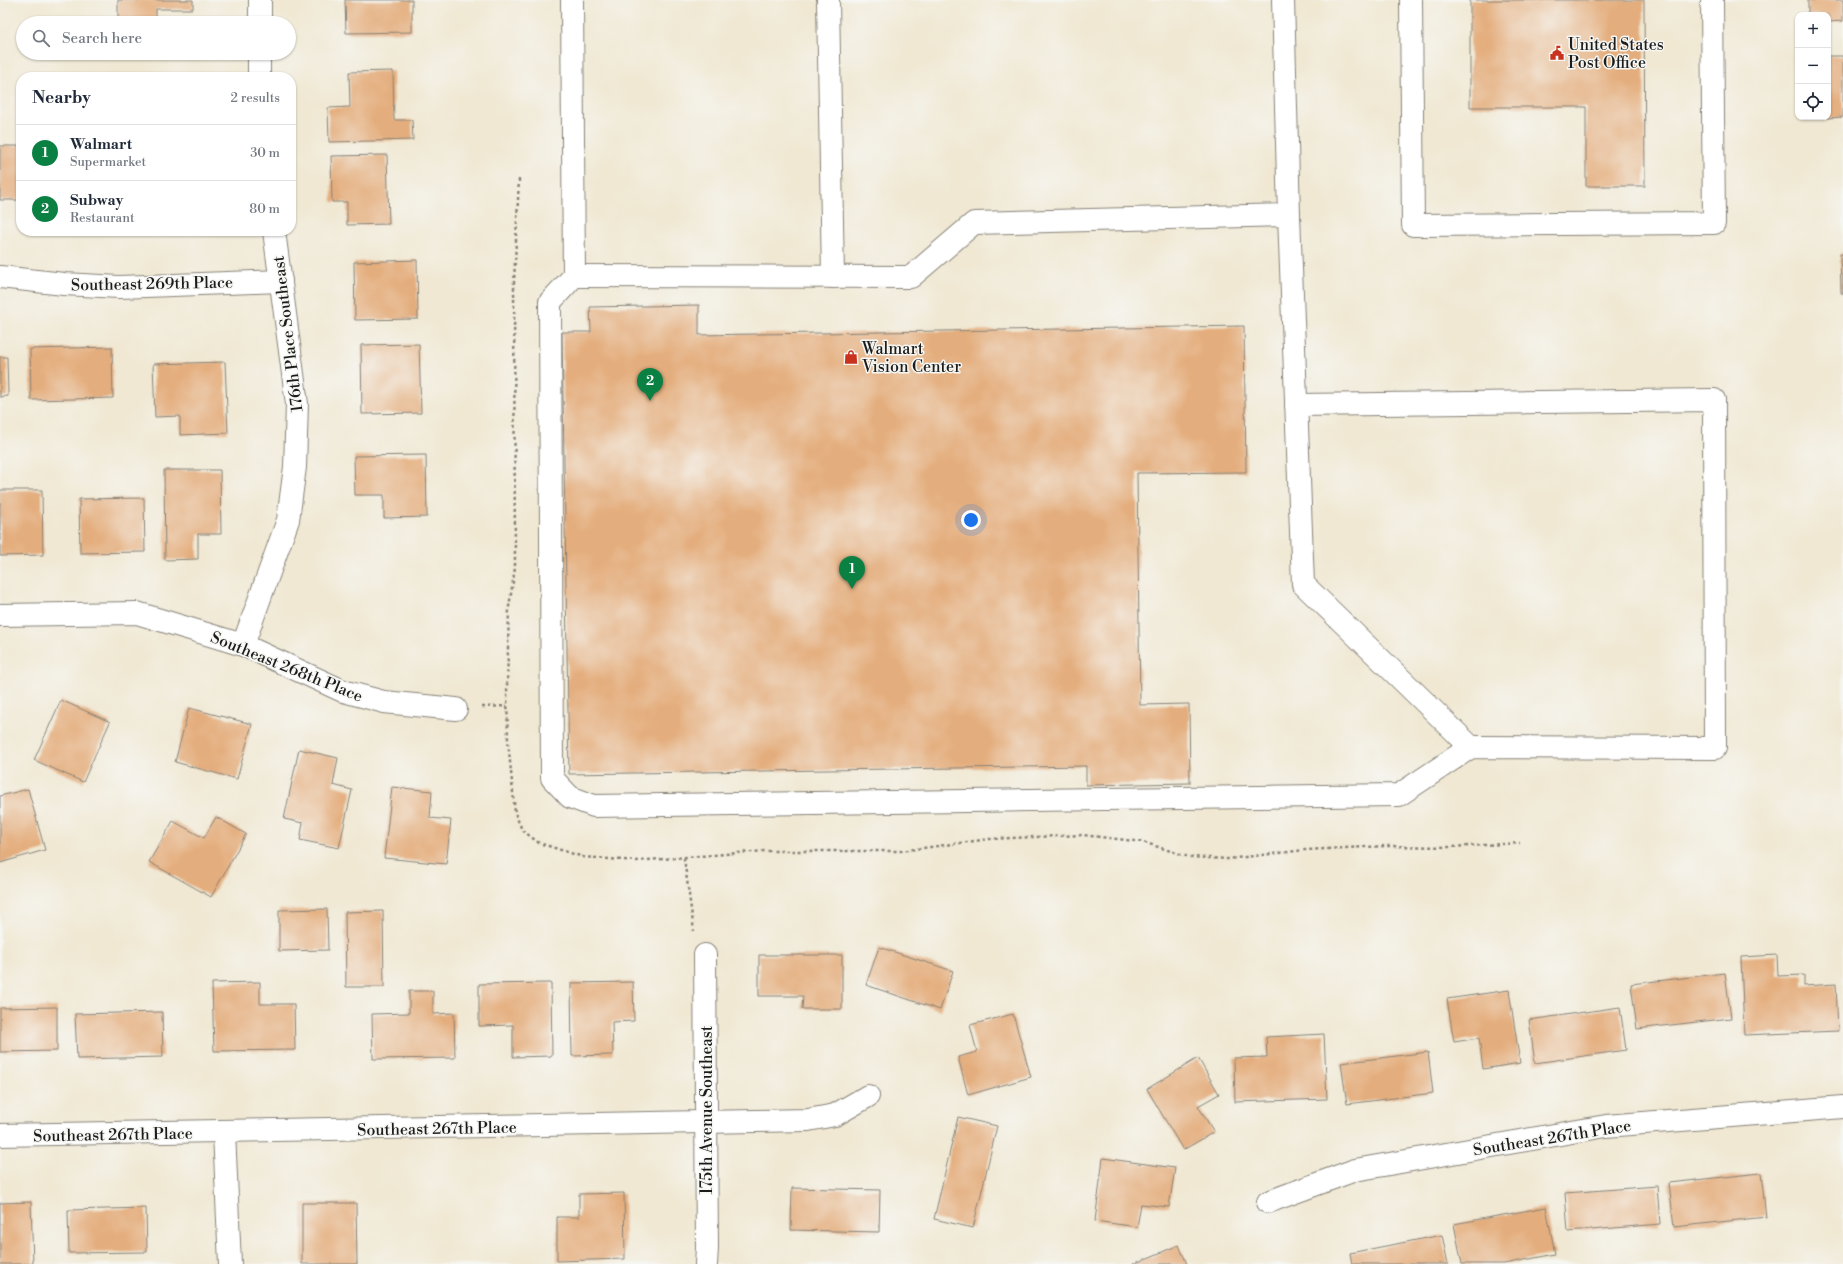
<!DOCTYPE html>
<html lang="en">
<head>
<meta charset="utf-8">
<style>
  :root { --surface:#fff; --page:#f6f6f7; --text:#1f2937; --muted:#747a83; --line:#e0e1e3; --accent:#0b8043 }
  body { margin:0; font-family:"Libre Bodoni",serif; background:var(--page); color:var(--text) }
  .controls { position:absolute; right:12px; top:12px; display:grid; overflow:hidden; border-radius:8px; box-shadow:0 1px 3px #0004 }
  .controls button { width:36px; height:36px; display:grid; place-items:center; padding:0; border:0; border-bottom:1px solid var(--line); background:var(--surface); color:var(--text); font:20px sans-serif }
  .you { position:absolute; left:971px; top:520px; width:14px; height:14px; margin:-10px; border:3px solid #fff; border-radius:50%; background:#1a73e8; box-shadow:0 0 0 6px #1a73e833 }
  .badge { display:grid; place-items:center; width:26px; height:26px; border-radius:50%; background:var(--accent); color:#fff; font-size:13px; font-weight:700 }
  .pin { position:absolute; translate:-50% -33px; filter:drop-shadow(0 1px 2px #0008) }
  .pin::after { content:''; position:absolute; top:21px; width:14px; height:12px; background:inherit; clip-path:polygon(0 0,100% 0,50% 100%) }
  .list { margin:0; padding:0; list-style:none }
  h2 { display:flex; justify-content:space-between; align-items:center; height:52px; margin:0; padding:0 16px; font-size:17px }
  h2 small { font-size:13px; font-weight:400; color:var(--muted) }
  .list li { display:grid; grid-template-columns:26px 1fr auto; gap:12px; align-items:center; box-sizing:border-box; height:56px; padding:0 16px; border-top:1px solid var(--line) }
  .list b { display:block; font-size:15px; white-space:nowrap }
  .list p { margin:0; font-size:13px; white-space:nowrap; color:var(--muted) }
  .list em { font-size:13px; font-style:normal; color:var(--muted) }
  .icon { flex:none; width:22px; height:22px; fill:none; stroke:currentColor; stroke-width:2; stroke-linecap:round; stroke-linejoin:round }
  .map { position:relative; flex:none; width:1843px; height:1264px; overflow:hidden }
  .search { position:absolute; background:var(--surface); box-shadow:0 1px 3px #0004; left:16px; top:16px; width:280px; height:44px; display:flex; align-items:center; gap:10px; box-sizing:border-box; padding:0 14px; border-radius:22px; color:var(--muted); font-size:15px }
  .panel { position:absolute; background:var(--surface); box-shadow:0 1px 3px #0004; left:16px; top:72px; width:280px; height:164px; border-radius:16px }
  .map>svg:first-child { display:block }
  .building { fill:#e4ad7d }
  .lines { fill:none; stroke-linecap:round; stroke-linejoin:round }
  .minor-casing { stroke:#868278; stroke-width:24 }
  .path { stroke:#868278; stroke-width:2.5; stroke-dasharray:3 3; stroke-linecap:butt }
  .minor { stroke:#fff; stroke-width:22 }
  .labels { text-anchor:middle; stroke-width:3; stroke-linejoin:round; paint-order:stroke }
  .poi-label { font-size:16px; fill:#1c1c1c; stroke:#f6f6f2; text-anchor:start }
  .street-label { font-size:16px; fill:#1c1c1c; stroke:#f6f6f2 }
</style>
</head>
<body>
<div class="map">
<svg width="1843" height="1264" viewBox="0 0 1843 1264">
  <rect width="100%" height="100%" fill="#f6f6f2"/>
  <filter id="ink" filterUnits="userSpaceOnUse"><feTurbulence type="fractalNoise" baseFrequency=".025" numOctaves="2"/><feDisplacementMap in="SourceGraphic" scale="8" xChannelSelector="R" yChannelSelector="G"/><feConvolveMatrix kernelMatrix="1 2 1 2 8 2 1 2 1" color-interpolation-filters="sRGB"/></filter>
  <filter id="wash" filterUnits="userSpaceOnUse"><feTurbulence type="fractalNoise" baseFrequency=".012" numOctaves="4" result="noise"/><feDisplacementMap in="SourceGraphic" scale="16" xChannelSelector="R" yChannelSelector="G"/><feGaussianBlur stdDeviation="0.9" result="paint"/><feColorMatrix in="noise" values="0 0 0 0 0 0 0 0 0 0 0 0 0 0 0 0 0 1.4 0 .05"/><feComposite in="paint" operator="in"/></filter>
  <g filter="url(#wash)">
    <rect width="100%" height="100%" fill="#f0e8d3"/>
    <g id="blocks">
      <g class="building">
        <polygon points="118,0 193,0 193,9 156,9 156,23 118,23"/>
        <polygon points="345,0 412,0 412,32 346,33"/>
        <polygon points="1470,0 1644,0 1645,186 1586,186 1586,107 1470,107"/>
        <polygon points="1808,0 1843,0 1843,21 1828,22 1828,15 1808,15"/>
        <polygon points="1828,56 1843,56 1843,117 1828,118"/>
        <polygon points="393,71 394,120 412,120 413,140 329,142 328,108 350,107 349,72"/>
        <rect x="0" y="146" width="21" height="54"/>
        <polygon points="387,155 389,224 347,225 347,202 332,202 331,156"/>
        <polygon points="1840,254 1843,254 1843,293 1841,293"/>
        <polygon points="417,260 418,319 355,320 354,262"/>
        <polygon points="699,305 699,335 1244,326 1246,472 1137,473 1140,705 1189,704 1190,783 1086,785 1086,766 569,774 562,332 591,332 590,307"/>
        <polygon points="419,344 421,413 362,414 361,345"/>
        <polygon points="112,347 113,398 31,400 30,349"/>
        <polygon points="0,357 7,357 8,396 0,397"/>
        <polygon points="225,362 228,433 180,435 180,416 155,417 153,364"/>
        <polygon points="426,455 427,517 384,518 384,495 355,495 354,456"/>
        <polygon points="164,470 220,470 221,534 198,534 198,559 165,560"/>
        <polygon points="0,490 42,490 43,555 0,556"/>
        <polygon points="144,498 145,552 80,553 79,499"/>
        <polygon points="61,700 110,722 83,782 34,760"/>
        <polygon points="189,708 252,724 237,779 175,762"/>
        <polygon points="299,749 338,758 333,785 352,790 339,848 300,840 303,823 284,819"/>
        <polygon points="392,787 432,791 430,818 451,820 446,864 384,858"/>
        <polygon points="28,789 45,850 0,863 0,796"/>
        <polygon points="216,817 246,834 211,897 149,862 173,821 204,838"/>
        <polygon points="327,909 328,950 279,951 279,910"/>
        <polygon points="383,911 384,987 346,987 345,912"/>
        <polygon points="879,947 953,971 940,1010 866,985"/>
        <polygon points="759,955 842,955 842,1009 802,1009 803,996 759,996"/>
        <polygon points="1777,955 1778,976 1804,975 1804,986 1836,984 1838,1031 1744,1035 1741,957"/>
        <polygon points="1725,973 1731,1018 1637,1029 1631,984"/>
        <polygon points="260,982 260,1004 294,1004 295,1050 214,1051 212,983"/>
        <polygon points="633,982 634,1021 612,1022 613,1055 572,1056 571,983"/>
        <polygon points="551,983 552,1056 513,1057 513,1025 479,1026 479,984"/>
        <polygon points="1509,990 1520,1063 1483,1069 1479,1038 1454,1042 1447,999"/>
        <polygon points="409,991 433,991 433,1014 454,1013 455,1058 373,1059 372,1014 409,1013"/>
        <polygon points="57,1007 57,1051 0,1052 0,1008"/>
        <polygon points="1620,1007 1626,1050 1535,1063 1529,1020"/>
        <polygon points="162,1012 163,1057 77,1059 75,1014"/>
        <polygon points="1013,1014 1031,1077 968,1095 958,1057 977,1052 970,1025"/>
        <polygon points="1324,1034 1327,1099 1235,1102 1234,1058 1267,1057 1266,1037"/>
        <polygon points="1428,1052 1433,1093 1347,1104 1341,1063"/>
        <polygon points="1198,1058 1219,1094 1198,1106 1214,1132 1183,1150 1147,1089"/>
        <polygon points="958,1117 997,1126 973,1228 934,1219"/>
        <polygon points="1103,1158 1175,1168 1169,1207 1141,1204 1137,1227 1095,1221"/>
        <polygon points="1761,1173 1766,1217 1674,1227 1669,1183"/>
        <polygon points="1657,1186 1660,1224 1568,1232 1565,1193"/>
        <polygon points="792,1188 880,1190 879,1232 791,1230"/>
        <polygon points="624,1193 625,1259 557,1261 557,1217 579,1217 579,1194"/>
        <polygon points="31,1202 33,1264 0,1264 0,1203"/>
        <polygon points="302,1203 356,1203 357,1264 302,1264"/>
        <polygon points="1546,1207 1555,1254 1504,1264 1462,1264 1454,1224"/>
        <polygon points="146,1208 147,1252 69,1253 68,1210"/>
        <polygon points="1442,1235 1448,1264 1352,1264 1350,1253"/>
        <polygon points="1179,1245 1187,1264 1133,1264"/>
      </g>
    </g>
  </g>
  <g filter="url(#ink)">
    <use href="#blocks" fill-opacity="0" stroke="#868278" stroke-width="1"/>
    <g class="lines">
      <defs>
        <g id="minor">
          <polyline points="572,0 574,276 550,302 552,778 570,797 594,806 1399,795 1471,747 1715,748 1714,400 1296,405"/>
          <polyline points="828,0 833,277"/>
          <polyline points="1411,0 1413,225 1714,223 1712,0"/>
          <polyline points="260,23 260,0"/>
          <polyline points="259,77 259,53"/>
          <polyline points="1289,215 1303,584 1471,747"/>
          <polyline points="574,276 911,277 974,223 1289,215 1283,0"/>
          <polyline points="0,277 64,284 119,287 281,281"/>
          <polyline points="0,615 137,613 243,645 343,691 384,702 456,709"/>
          <polyline points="243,645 288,520 295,467 297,404 274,231"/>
          <polyline points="705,955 707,1248 706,1264"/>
          <polyline points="224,1132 230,1264"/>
          <polyline points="0,1135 808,1120 835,1115 868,1096"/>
          <polyline points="1268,1202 1355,1170 1606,1126 1843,1107"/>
        </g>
      </defs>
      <use href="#minor" class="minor-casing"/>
      <g class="path">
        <polyline points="519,179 514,282 515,568 509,607 507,689 508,741 515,813 522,830 539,843 583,857 636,861 764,851 901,851 989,839 1083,835 1143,842 1189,857 1228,859 1305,850 1386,846 1450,847 1520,843"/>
        <polyline points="482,707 507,706"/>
        <polyline points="684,858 694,931"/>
      </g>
      <use href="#minor" class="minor"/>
    </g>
  </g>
  <defs>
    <symbol id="civic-bare" viewBox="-9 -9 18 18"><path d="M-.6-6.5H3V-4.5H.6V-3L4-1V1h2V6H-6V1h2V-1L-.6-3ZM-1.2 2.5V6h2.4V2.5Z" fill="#c8321e" stroke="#f6f6f2" stroke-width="2.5" paint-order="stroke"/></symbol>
    <symbol id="shop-bare" viewBox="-9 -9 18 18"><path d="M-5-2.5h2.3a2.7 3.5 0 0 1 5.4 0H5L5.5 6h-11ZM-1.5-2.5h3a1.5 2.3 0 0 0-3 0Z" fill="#c8321e" stroke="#f6f6f2" stroke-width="2.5" paint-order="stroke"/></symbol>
  </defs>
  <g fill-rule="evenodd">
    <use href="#civic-bare" x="1547" y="43" width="20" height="20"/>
    <use href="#shop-bare" x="841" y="347" width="20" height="20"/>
  </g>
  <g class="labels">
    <g class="poi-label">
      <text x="1568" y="50">United States<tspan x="1568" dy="18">Post Office</tspan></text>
      <text x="862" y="354">Walmart<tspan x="862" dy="18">Vision Center</tspan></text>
    </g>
    <g class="street-label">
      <text transform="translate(152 283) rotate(-1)" y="6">Southeast 269th Place</text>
      <text transform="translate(287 334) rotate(-97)" y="6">176th Place Southeast</text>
      <text transform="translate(287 666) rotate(22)" y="6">Southeast 268th Place</text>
      <text transform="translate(706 1110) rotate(-90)" y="6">175th Avenue Southeast</text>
      <text transform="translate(437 1128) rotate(-1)" y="6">Southeast 267th Place</text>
      <text transform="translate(113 1134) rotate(-1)" y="6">Southeast 267th Place</text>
      <text transform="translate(1552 1137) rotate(-9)" y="6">Southeast 267th Place</text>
    </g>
  </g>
</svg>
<div class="controls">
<button>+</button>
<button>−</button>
<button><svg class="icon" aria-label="locate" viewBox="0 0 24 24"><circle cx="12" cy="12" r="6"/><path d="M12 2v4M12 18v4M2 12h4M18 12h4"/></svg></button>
</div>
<div class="you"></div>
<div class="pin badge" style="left:852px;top:589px">1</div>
<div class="pin badge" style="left:650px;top:401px">2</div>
<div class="search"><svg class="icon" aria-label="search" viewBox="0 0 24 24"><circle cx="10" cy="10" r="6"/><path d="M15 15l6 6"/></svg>Search here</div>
<section class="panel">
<h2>Nearby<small>2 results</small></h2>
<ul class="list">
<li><span class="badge">1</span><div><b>Walmart</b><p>Supermarket</p></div><em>30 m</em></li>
<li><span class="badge">2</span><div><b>Subway</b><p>Restaurant</p></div><em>80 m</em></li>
</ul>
</section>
</div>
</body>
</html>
